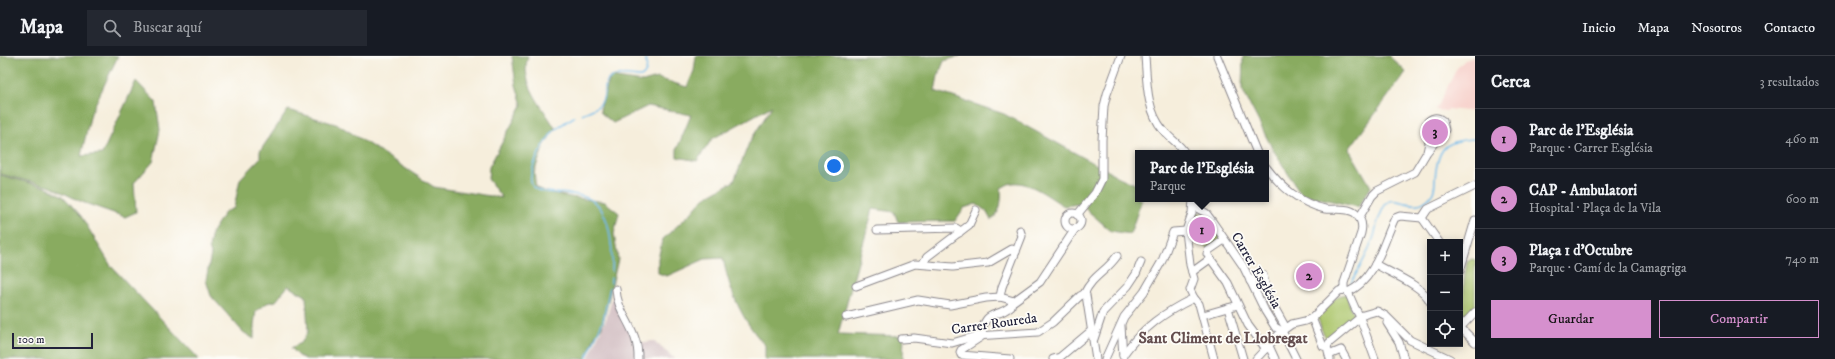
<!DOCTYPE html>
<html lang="es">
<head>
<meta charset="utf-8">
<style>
  :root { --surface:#171b24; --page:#242831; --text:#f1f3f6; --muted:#9ea1a6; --line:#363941; --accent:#d690ce }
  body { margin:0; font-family:"IM FELL DW Pica",serif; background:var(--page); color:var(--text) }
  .controls { position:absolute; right:12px; bottom:12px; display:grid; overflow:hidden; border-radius:0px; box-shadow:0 2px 10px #0003 }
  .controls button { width:36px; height:36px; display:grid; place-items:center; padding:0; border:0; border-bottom:1px solid var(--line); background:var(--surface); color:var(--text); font:20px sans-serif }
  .scale { position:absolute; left:12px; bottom:10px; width:81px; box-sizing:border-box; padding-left:4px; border:2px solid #22223b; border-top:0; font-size:11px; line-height:14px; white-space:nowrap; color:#22223b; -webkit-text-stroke:3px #fdfcf7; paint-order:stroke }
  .you { position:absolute; left:834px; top:110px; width:14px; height:14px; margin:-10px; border:3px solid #fff; border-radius:50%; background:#1a73e8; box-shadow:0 0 0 6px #1a73e833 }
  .badge { display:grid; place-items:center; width:26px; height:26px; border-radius:50%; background:var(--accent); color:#111; font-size:13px; font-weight:700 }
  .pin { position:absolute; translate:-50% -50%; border:2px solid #fff; box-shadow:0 1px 4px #0006 }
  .popup { position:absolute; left:1135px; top:94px; width:134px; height:52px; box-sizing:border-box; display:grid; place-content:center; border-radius:0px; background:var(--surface); filter:drop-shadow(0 1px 3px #0005); font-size:13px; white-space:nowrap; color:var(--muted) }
  .popup b { font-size:15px; color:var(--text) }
  .popup::after { content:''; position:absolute; left:50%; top:100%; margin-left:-8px; border:8px solid transparent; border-top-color:var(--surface) }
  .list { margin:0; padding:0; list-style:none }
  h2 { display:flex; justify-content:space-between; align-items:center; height:52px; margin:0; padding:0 16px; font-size:17px }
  h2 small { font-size:13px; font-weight:400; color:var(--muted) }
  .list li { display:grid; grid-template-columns:26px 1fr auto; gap:12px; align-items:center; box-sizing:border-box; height:60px; padding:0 16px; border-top:1px solid var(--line) }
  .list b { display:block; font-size:15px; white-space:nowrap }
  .list p { margin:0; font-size:13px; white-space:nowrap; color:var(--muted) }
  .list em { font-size:13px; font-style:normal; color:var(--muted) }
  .actions { display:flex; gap:8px; padding:12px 16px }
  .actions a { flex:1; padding:9px 0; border:1px solid var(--accent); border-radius:0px; text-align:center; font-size:14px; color:var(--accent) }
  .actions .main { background:var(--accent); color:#111 }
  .icon { flex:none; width:22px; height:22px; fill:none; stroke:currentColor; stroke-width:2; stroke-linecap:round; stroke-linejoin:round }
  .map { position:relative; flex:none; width:1475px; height:303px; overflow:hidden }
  header { display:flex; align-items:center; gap:24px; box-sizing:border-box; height:56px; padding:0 20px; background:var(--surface); border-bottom:1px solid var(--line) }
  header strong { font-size:19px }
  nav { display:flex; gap:22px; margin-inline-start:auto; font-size:14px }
  .search { width:280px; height:36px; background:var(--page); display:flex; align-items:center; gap:10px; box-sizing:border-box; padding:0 14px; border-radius:0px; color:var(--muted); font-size:15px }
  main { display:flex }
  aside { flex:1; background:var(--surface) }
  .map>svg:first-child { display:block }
  .built { fill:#f7d0ca }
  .industrial { fill:#d2bec2 }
  .green { fill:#acc66c; stroke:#677454 }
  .forest { fill:#89ab60; stroke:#56664e }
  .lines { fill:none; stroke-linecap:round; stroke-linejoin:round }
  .stream { stroke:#72bbea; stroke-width:1.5 }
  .minor-casing { stroke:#8c888c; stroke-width:9 }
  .minor { stroke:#fff; stroke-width:7 }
  .labels { text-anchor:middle; stroke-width:3.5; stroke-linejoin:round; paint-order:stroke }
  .street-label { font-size:14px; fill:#22223b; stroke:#fdfcf7 }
  .quarter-label { font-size:16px; font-weight:bold; fill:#644e4f; stroke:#fdfcf7 }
</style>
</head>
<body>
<header>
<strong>Mapa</strong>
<div class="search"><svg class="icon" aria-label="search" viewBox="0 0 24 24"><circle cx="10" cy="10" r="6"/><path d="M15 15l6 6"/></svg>Buscar aquí</div>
<nav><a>Inicio</a><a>Mapa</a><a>Nosotros</a><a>Contacto</a></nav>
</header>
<main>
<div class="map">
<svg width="1475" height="303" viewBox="0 0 1475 303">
  <rect width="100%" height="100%" fill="#fdfcf7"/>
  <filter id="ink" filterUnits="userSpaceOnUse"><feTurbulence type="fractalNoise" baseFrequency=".025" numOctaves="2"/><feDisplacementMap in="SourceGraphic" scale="8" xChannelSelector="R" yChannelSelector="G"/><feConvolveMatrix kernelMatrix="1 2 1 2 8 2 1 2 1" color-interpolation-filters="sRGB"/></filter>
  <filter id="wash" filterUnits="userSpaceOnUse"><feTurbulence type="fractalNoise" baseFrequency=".012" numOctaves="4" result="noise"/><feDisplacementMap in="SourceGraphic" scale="16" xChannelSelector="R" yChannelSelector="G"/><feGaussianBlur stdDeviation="0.9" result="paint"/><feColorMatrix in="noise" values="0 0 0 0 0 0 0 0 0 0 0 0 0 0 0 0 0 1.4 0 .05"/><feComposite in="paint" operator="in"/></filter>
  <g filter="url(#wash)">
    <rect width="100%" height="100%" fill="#f6eedc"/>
    <g class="built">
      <polygon points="1475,1 1475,56 1448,53 1447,55 1436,54 1457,12 1465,4"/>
      <polygon points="1312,215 1316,224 1304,229 1302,222"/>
    </g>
    <polygon class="industrial" points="613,239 636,287 654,285 675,303 588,303 607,261"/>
    <g class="green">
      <polygon points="1439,64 1443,73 1432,88 1430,66"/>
      <polygon points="1198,156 1204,158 1221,183 1208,192 1189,180 1194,159"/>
      <polygon points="1472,203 1475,204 1475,250 1463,261 1464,224 1467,206"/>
      <polygon points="1347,238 1350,252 1357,260 1329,283 1327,283 1322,275 1317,259 1338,240"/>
    </g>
    <g class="forest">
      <polygon points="0,0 118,0 91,57 81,100 102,98 136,25 156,46 160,74 153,106 134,127 136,156 125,161 82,146 51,131 0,118"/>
      <path d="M512,0H528C519,26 543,51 555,72L544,90L534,116L536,132L547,136L570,141L605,146L619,157L614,178L618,203L602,271L595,280L586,303H306L299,300L291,292L302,286L308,275L306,240L288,230L276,245L267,247L256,255L254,269V283L243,276L211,240L206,224L211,198L209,192L212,176L225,156L234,152L240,123L260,102V95L288,54L339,69L434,131L502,142L488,123L489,111L522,49L516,29Z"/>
      <path d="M696,0H960L944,5L938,20L935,35L1004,58L1119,121L1137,129L1138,143H1142L1130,178L1111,175L1080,148L1064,150C1050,142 1030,125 1013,127C1009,127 1005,130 1001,132C1002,144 1001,157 991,164L986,155L976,148L964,152L955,165L898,166L894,156L873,153L838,278L904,280L903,303H765V289C742,265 729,234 723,202L705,203L667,220L658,217V202L663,183L692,156L704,142L734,125L749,87L772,50L712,83L697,105L677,101V93L691,59L648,50L613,67L601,57L600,53L610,21L643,26L657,22L687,31L694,15Z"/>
      <polygon points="1243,0 1389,0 1406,16 1349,93 1371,131 1358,151 1301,138 1272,92 1242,33"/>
      <polygon points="0,119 45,131 63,140 81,160 111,210 199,303 0,303"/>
    </g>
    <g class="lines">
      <g class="stream">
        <path d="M582,58C588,55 597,53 601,47C608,37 600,23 616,20C624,18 633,21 641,21C649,16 647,7 644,0"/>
        <path d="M574,61C567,65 557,71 552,77C544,88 523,120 534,132C540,137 550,136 557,137C569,138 583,138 593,145C611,156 613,196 612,216"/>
        <polyline points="611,227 611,222"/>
        <path d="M1351,227C1359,213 1368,198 1373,183C1376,176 1376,167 1380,160C1382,155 1384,147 1390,145C1398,141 1416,157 1430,141C1434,137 1435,130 1435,124C1437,94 1443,84 1475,83"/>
        <polyline points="586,303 603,265 610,231"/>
      </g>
    </g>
  </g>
  <g filter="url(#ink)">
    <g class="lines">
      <defs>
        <g id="minor">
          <path d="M1145,0C1147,25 1146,54 1163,74C1170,83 1179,87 1185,97"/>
          <polyline points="1217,0 1257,97"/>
          <path d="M1266,111C1280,130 1301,148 1325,153C1334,154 1347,151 1355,157C1361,162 1363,169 1361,177L1344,227V234"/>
          <polyline points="1193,150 1206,157 1212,165 1243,210 1265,255 1275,271 1282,275"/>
          <circle cx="1073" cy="165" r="8"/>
          <polyline points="1077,159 1095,137 1102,123 1102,84 1104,50 1107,38 1121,0"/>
          <path d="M1359,162L1372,140L1377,135L1415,116L1427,96L1445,74L1443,65C1437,60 1431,61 1427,67L1429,87L1427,96"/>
          <polyline points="1422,162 1428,153 1475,130"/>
          <polyline points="1422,162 1439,186"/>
          <polyline points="877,174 956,172 959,174 959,177"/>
          <polyline points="1186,175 1190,209 1194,223 1190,234 1194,242 1199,248 1214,303"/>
          <polyline points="1186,175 1192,157 1193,143"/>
          <polyline points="1224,184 1208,195 1207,198 1228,227 1248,269 1266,293"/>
          <polyline points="923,207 927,201 969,169 976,154"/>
          <path d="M1375,208C1390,217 1424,230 1430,246"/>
          <polyline points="1460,215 1475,164"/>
          <polyline points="1192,216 1210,203"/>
          <polyline points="1250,225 1263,219 1268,240 1286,272"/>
          <polyline points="856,230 915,208 953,211 988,207 1012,193 1016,196"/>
          <path d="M616,233C617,259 639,272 638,303"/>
          <path d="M1344,234L1348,236C1376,224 1383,186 1395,162L1400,160L1422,162"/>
          <polyline points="1348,236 1355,252 1359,259 1375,303"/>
          <path d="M1084,238C1093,219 1106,216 1117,200"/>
          <polyline points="1000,241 1002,231 1022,180 1020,174"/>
          <polyline points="1228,252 1243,303"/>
          <polyline points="1203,259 1238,249"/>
          <polyline points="846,261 918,244 950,249 986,242 1000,241 1014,245 1040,226 1075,173"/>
          <polyline points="1312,262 1323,290 1327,291 1330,303"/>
          <polyline points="1387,267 1399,286 1404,303"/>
          <polyline points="1121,270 1123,300"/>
          <polyline points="1460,271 1475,286"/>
          <polyline points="1460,272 1475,256"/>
          <polyline points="1282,275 1296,303"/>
          <polyline points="901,283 914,282 952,287 976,280 1038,276 1053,266 1080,240 1084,238 1086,239 1096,303"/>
          <polyline points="1094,283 1103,256 1128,230 1136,218 1141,206"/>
          <polyline points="1269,290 1275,303"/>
          <polyline points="1327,291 1329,287 1363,259 1377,255 1386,260 1410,284 1450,303"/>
          <path d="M1123,299C1142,272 1165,256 1194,242"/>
          <polyline points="1329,299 1341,294 1346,303"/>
          <path d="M1010,303L961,299L960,296L961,294L981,281C985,251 995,264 1011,250L1012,245"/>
          <polyline points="1053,303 1060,301 1091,275"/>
          <polyline points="1105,303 1124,261 1144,236 1162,205 1173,176 1186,175"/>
          <polyline points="1256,303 1282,275 1292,268 1305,265 1312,262 1339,235 1344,234"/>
        </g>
      </defs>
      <use href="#minor" class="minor-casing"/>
      <use href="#minor" class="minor"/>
    </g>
  </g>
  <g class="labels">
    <g class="street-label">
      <text transform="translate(1257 214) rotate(60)" y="5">Carrer Església</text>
      <text transform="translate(994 267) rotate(-8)" y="5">Carrer Roureda</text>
    </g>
    <g class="quarter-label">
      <text x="1223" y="287">Sant Climent de Llobregat</text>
    </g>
  </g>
</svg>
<div class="controls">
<button>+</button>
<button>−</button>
<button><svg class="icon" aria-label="locate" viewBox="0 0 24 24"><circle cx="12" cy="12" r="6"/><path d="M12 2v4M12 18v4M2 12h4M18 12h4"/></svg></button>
</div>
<div class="scale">100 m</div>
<div class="you"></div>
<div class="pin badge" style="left:1202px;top:174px">1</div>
<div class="popup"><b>Parc de l'Església</b>Parque</div>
<div class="pin badge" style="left:1309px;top:220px">2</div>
<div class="pin badge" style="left:1435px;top:76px">3</div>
</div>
<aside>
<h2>Cerca<small>3 resultados</small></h2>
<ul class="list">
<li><span class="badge">1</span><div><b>Parc de l'Església</b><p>Parque · Carrer Església</p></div><em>460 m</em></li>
<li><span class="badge">2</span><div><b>CAP - Ambulatori</b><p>Hospital · Plaça de la Vila</p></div><em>600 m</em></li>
<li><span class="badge">3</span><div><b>Plaça 1 d'Octubre</b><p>Parque · Camí de la Camagriga</p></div><em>740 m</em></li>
</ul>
<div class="actions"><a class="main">Guardar</a><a>Compartir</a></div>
</aside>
</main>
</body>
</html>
